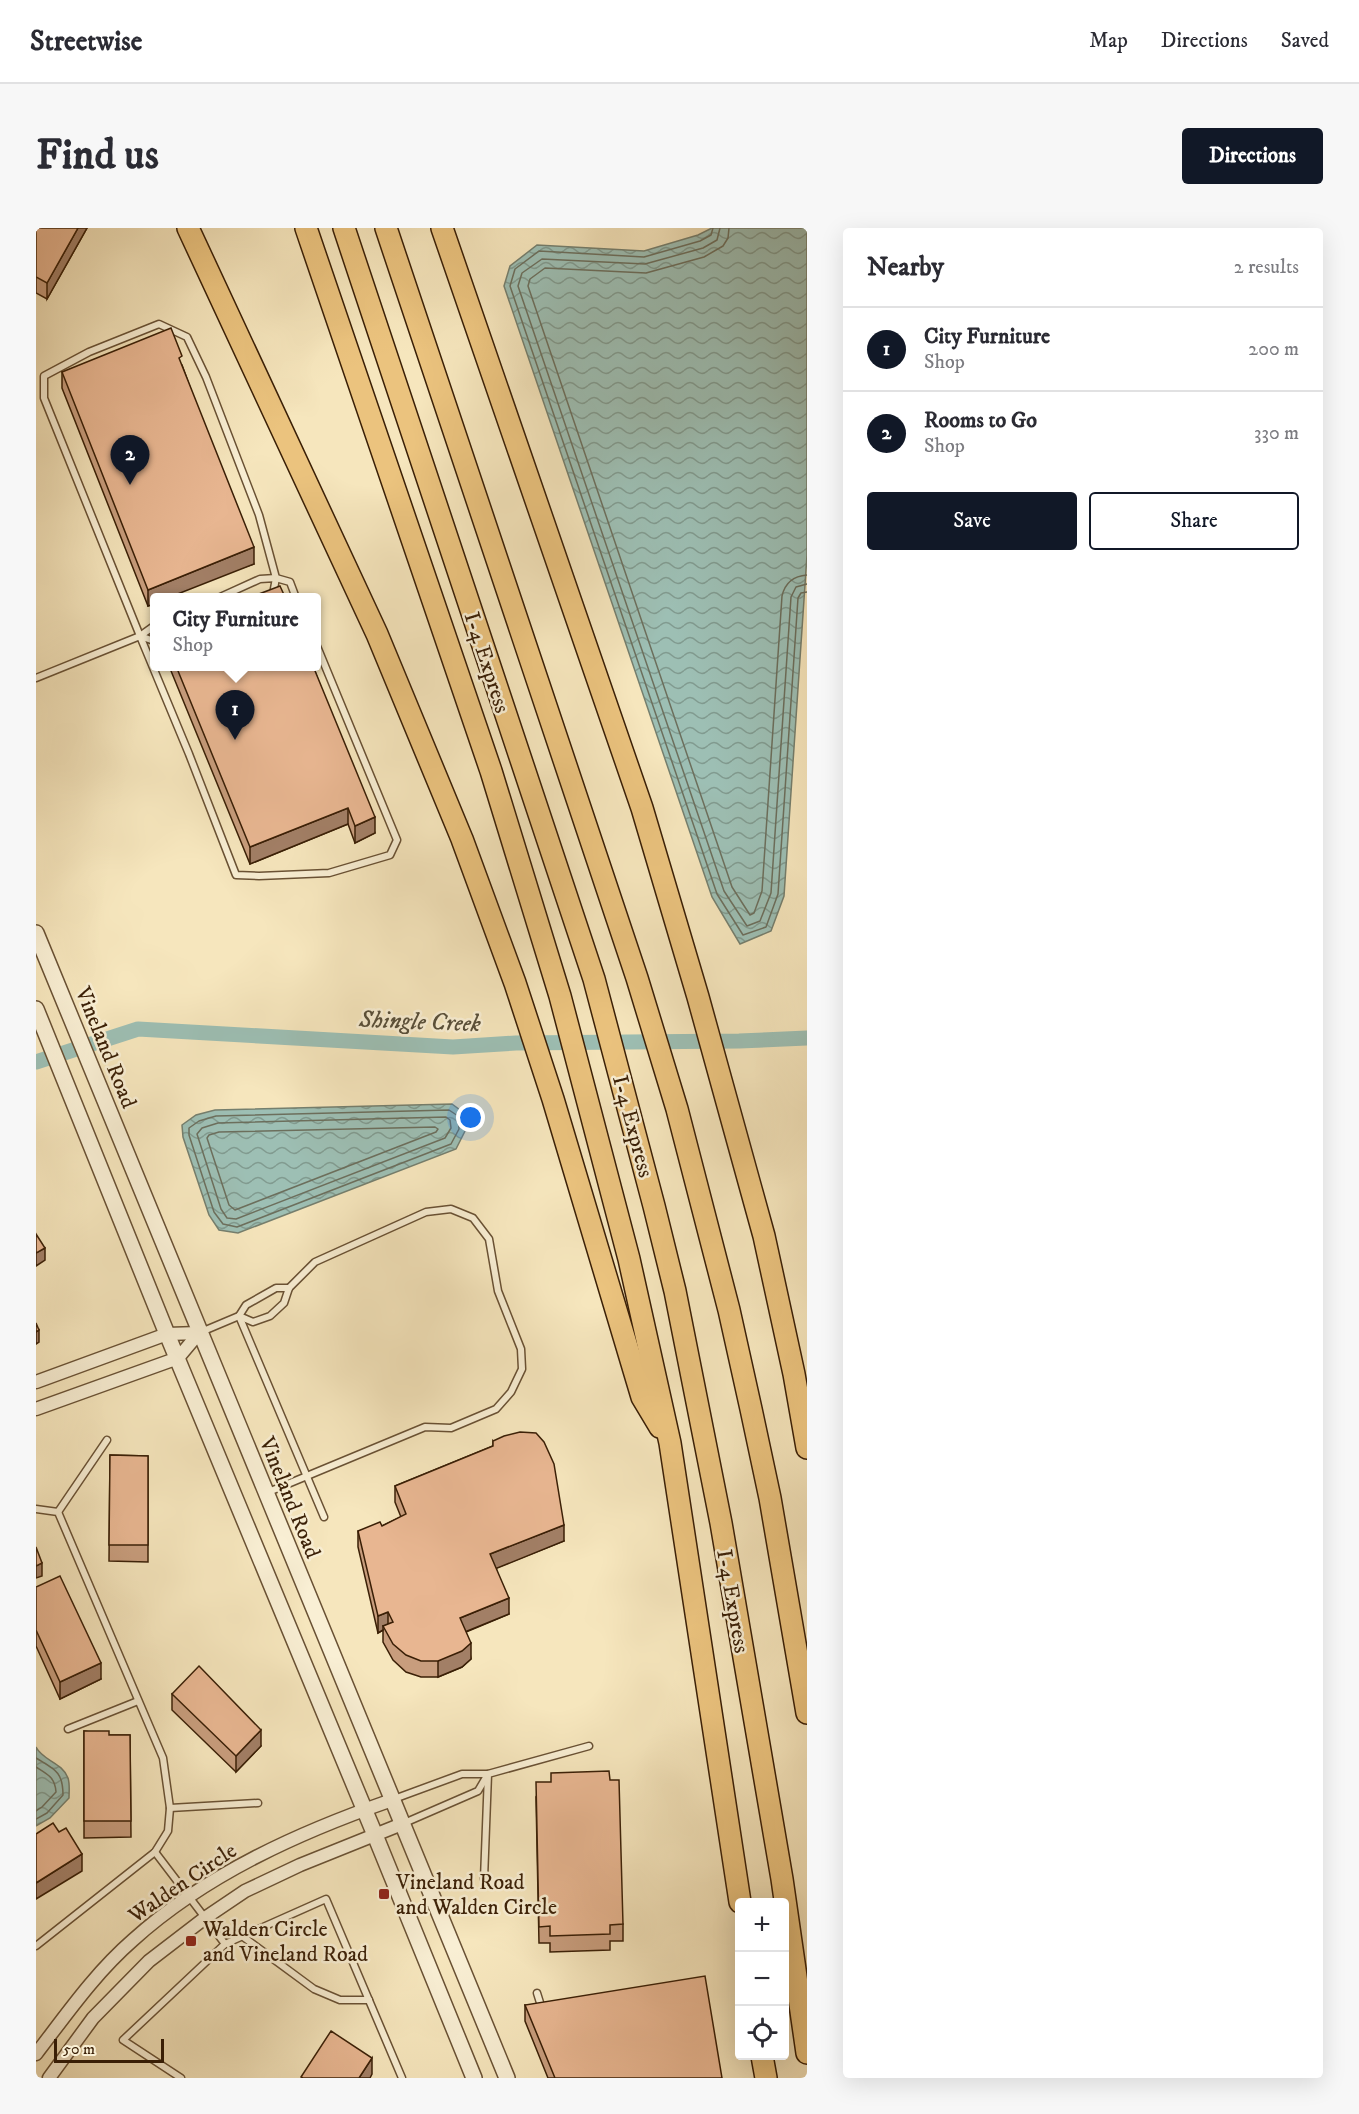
<!DOCTYPE html>
<html lang="en">
<head>
<meta charset="utf-8">
<style>
  :root { --surface:#fff; --page:#f7f7f7; --text:#2b2b33; --muted:#7c7c81; --line:#e1e1e2; --accent:#111827 }
  body { margin:0; font-family:"IM FELL DW Pica",serif; background:var(--page); color:var(--text) }
  .controls { position:absolute; right:18px; bottom:18px; display:grid; overflow:hidden; border-radius:6px; box-shadow:0 6px 24px #0002 }
  .controls button { width:54px; height:54px; display:grid; place-items:center; padding:0; border:0; border-bottom:2px solid var(--line); background:var(--surface); color:var(--text); font:30px sans-serif }
  .scale { position:absolute; left:18px; bottom:15px; width:110px; box-sizing:border-box; padding-left:6px; border:3px solid #3a1f06; border-top:0; font-size:16px; line-height:21px; white-space:nowrap; color:#3a1f06; -webkit-text-stroke:4px #f9efd4; paint-order:stroke }
  .you { position:absolute; left:435px; top:890px; width:21px; height:21px; margin:-15px; border:4px solid #fff; border-radius:50%; background:#1a73e8; box-shadow:0 0 0 9px #1a73e833 }
  .badge { display:grid; place-items:center; width:39px; height:39px; border-radius:50%; background:var(--accent); color:#fff; font-size:20px; font-weight:700 }
  .pin { position:absolute; translate:-50% -50px; filter:drop-shadow(0 2px 3px #0008) }
  .pin::after { content:''; position:absolute; top:32px; width:21px; height:18px; background:inherit; clip-path:polygon(0 0,100% 0,50% 100%) }
  .popup { position:absolute; left:114px; top:365px; width:171px; height:78px; box-sizing:border-box; display:grid; place-content:center; border-radius:6px; background:var(--surface); filter:drop-shadow(0 2px 4px #0005); font-size:20px; white-space:nowrap; color:var(--muted) }
  .popup b { font-size:22px; color:var(--text) }
  .popup::after { content:''; position:absolute; left:50%; top:100%; margin-left:-12px; border:12px solid transparent; border-top-color:var(--surface) }
  .list { margin:0; padding:0; list-style:none }
  h2 { display:flex; justify-content:space-between; align-items:center; height:78px; margin:0; padding:0 24px; font-size:26px }
  h2 small { font-size:20px; font-weight:400; color:var(--muted) }
  .list li { display:grid; grid-template-columns:39px 1fr auto; gap:18px; align-items:center; box-sizing:border-box; height:84px; padding:0 24px; border-top:2px solid var(--line) }
  .list b { display:block; font-size:22px; white-space:nowrap }
  .list p { margin:0; font-size:20px; white-space:nowrap; color:var(--muted) }
  .list em { font-size:20px; font-style:normal; color:var(--muted) }
  .actions { display:flex; gap:12px; padding:18px 24px }
  .actions a { flex:1; padding:14px 0; border:2px solid var(--accent); border-radius:6px; text-align:center; font-size:21px; color:var(--accent) }
  .actions .main { background:var(--accent); color:#fff }
  .icon { flex:none; width:33px; height:33px; fill:none; stroke:currentColor; stroke-width:2; stroke-linecap:round; stroke-linejoin:round }
  .map { position:relative; flex:none; width:771px; height:1850px; overflow:hidden; border-radius:6px }
  header { display:flex; align-items:center; gap:36px; box-sizing:border-box; height:84px; padding:0 30px; background:var(--surface); border-bottom:2px solid var(--line) }
  header strong { font-size:28px }
  nav { display:flex; gap:33px; margin-inline-start:auto; font-size:21px }
  .intro { display:flex; align-items:center; justify-content:space-between; box-sizing:border-box; height:144px; padding:0 36px }
  h1 { margin:0; font-size:42px }
  .button { padding:15px 27px; border-radius:6px; background:var(--accent); color:#fff; font-size:21px; font-weight:700 }
  main { display:flex; gap:36px; padding:0 36px }
  aside { flex:1; background:var(--surface); border-radius:6px; box-shadow:0 6px 24px #0002 }
  .map>svg:first-child { display:block }
  .water { fill:url(#water-waves); stroke:#757f6e; stroke-width:1.5 }
  .lines { fill:none; stroke-linecap:round; stroke-linejoin:round }
  .shore { stroke:#6c6f5d; stroke-width:1.5 }
  .canal { stroke:#9dbfb4; stroke-width:15 }
  .service-casing { stroke:#695134; stroke-width:9 }
  .minor-casing { stroke:#695134; stroke-width:15 }
  .tertiary-casing { stroke:#695134; stroke-width:18 }
  .motorway-casing { stroke:#3a1f06; stroke-width:24 }
  .service { stroke:#f9efd4; stroke-width:6 }
  .minor { stroke:#f9efd4; stroke-width:12 }
  .tertiary { stroke:#f9efd4; stroke-width:15 }
  .motorway { stroke:#ebc37e; stroke-width:21 }
  .wall { fill:#c89d7d; stroke:#3a1f06; stroke-width:1.5 }
  .shaded-wall { fill:#a27f66; stroke:#3a1f06; stroke-width:1.5 }
  .building { fill:#e8b691; stroke:#3a1f06; stroke-width:1.5 }
  .poi-dot { fill:#8f2418; stroke:#f9efd4; stroke-width:2 }
  .labels { text-anchor:middle; stroke-width:5; stroke-linejoin:round; paint-order:stroke }
  .street-label { font-size:22px; fill:#3a1f06; stroke:#f9efd4 }
  .poi-label { font-size:22px; fill:#3a1f06; stroke:#f9efd4; text-anchor:start }
  .water-label { font-size:24px; font-style:italic; fill:#584f3a; stroke:#f9efd4 }
</style>
</head>
<body>
<header>
<strong>Streetwise</strong>
<nav><a>Map</a><a>Directions</a><a>Saved</a></nav>
</header>
<div class="intro"><h1>Find us</h1><a class="button">Directions</a></div>
<main>
<div class="map">
<svg width="771" height="1850" viewBox="0 0 771 1850">
  <defs>
    <pattern id="water-waves" width="16" height="10" patternUnits="userSpaceOnUse" patternTransform="scale(1.5)"><rect width="16" height="10" fill="#9dbfb4"/><path d="M0 5q4-4 8 0t8 0" fill="none" stroke="#819b90"/></pattern>
  </defs>
  <rect width="100%" height="100%" fill="#f6e6bd"/>
  <filter id="stains"><feTurbulence type="fractalNoise" baseFrequency=".00333" numOctaves="4"/><feColorMatrix values="0 0 0 0 .2 0 0 0 0 .09 0 0 0 0 .02 0 0 0 .5 -.17"/></filter>
  <radialGradient id="worn" r=".72"><stop offset=".6" stop-color="#630" stop-opacity="0"/><stop offset="1" stop-color="#630" stop-opacity=".3"/></radialGradient>
  <g class="water">
    <polygon points="676,0 771,0 771,327 748,668 735,703 704,716 676,669 468,58 474,38 501,17 608,23 662,7"/>
    <polygon points="416,876 428,885 429,903 420,921 202,1005 183,1002 173,987 147,909 146,897 160,887 179,882"/>
    <path d="M0,1519C7,1533 26,1534 32,1550C34,1556 33,1564 33,1570L14,1590L0,1598Z"/>
  </g>
  <g class="lines">
    <g class="shore">
      <polyline points="677,0 675,7 664,13 608,29 503,23 479,41 474,58 681,666 707,707 730,699 742,666 762,370 765,365 771,364"/>
      <polyline points="684,0 681,12 667,20 609,36 506,31 486,45 482,58 688,663 711,698 724,693 735,665 755,369 760,359 771,356"/>
      <path d="M693,0L692,10L687,18L668,29L610,45L509,40L494,51L492,58L696,659L714,687L718,685L726,663L746,368C749,355 757,348 771,347"/>
      <polygon points="413,882 422,888 423,901 415,916 201,999 187,996 178,984 153,907 153,900 163,893 180,888"/>
      <polygon points="410,889 414,892 415,900 409,910 200,991 191,990 185,981 161,906 166,900 182,895"/>
      <polygon points="399,899 402,901 400,904 199,982 193,977 171,910 173,907 183,904"/>
      <path d="M0,1530C18,1541 27,1543 27,1567L11,1585L0,1591"/>
      <path d="M0,1539C11,1546 19,1549 20,1564L6,1579L0,1583"/>
    </g>
    <polyline class="canal" points="0,834 102,801 417,819 480,815 703,813 771,810"/>
    <defs>
      <g id="service">
        <polyline points="182,370 224,351 240,350 237,366 229,370"/>
        <polyline points="104,408 118,398"/>
        <polyline points="118,413 104,408 8,170 8,148 53,124 123,96 151,109 170,149 223,287 240,350 254,354 260,370"/>
        <polyline points="0,450 104,408 153,526 200,647 223,648 293,645 354,627 361,612 280,416"/>
        <polyline points="203,1088 217,1094 234,1088 248,1075 253,1060 279,1034 390,984 415,981 437,990 453,1011 462,1063 485,1121 486,1141 475,1164 460,1181 415,1200 389,1199 230,1265"/>
        <polyline points="203,1088 288,1289"/>
        <polyline points="165,1104 203,1088 210,1077 240,1060 253,1060"/>
        <polyline points="0,1281 22,1284 127,1530 134,1580 132,1603 119,1624 0,1718"/>
        <polyline points="22,1284 71,1212"/>
        <polyline points="32,1501 102,1473"/>
        <polyline points="358,1571 426,1546 452,1546 442,1563 366,1596"/>
        <polyline points="134,1580 222,1575"/>
        <polyline points="119,1624 189,1716"/>
        <polyline points="448,1651 452,1546 553,1518"/>
        <polyline points="206,1708 278,1761 304,1772 333,1772"/>
        <polyline points="501,1765 506,1781"/>
        <polyline points="145,1850 87,1812 189,1716 290,1671 366,1850"/>
      </g>
      <g id="minor">
        <polyline points="0,1154 131,1106 163,1105"/>
        <polyline points="0,1181 142,1130 163,1105"/>
        <path d="M0,1826C30,1787 59,1745 97,1712C170,1646 264,1604 356,1572"/>
        <polyline points="13,1850 57,1790 113,1733 169,1690 209,1663 264,1637 366,1596"/>
      </g>
      <g id="tertiary">
        <polyline points="0,705 471,1850"/>
        <polyline points="0,781 131,1106 339,1607 438,1850"/>
      </g>
      <g id="motorway">
        <polyline points="152,0 341,406 426,611 479,755 517,871 606,1169 624,1199"/>
        <polyline points="270,0 455,543 524,768 593,1031 634,1215 704,1674"/>
        <polyline points="308,0 558,751 618,978 639,1063 685,1295 746,1651 771,1825"/>
        <polyline points="350,0 601,750 641,881 693,1082 715,1181 734,1270 771,1485"/>
        <polyline points="406,0 606,580 662,769 728,1008 758,1146 771,1220"/>
        <polyline points="726,1828 730,1850"/>
      </g>
    </defs>
    <use href="#service" class="service-casing"/>
    <use href="#minor" class="minor-casing"/>
    <use href="#tertiary" class="tertiary-casing"/>
    <use href="#motorway" class="motorway-casing"/>
    <use href="#service" class="service"/>
    <use href="#minor" class="minor"/>
    <use href="#tertiary" class="tertiary"/>
    <use href="#motorway" class="motorway"/>
  </g>
  <g class="wall">
    <polygon points="0,0 51,0 11,71 0,65"/>
    <polygon points="146,137 218,336 118,369 118,376 112,378 26,160 26,144"/>
    <polygon points="133,438 277,438 339,605 319,615 312,596 214,636"/>
    <polygon points="457,1213 528,1313 460,1340 473,1386 430,1404 435,1431 426,1439 402,1449 385,1449 370,1444 357,1432 347,1414 347,1402 342,1405 322,1319 322,1303 346,1298 365,1289 359,1274 359,1258 457,1218"/>
    <polygon points="74,1227 112,1228 112,1334 73,1333"/>
    <polygon points="0,1359 65,1451 24,1471 0,1418"/>
    <polygon points="136,1466 225,1518 200,1544 136,1482"/>
    <polygon points="48,1503 73,1507 94,1507 95,1609 48,1610"/>
    <polygon points="500,1570 587,1696 587,1713 574,1713 574,1722 514,1724 514,1715 503,1715"/>
    <polygon points="489,1777 686,1850 512,1850 489,1793"/>
  </g>
  <g class="shaded-wall">
    <polygon points="42,0 51,0 11,71 11,55"/>
    <polygon points="218,319 218,336 134,369 118,369 118,376 112,378 112,362"/>
    <polygon points="312,580 312,596 214,636 214,619"/>
    <polygon points="339,589 339,605 319,615 319,598"/>
    <polygon points="9,1020 9,1032 0,1038 0,1025"/>
    <polygon points="3,1102 3,1114 0,1116 0,1104"/>
    <polygon points="528,1297 528,1313 454,1343 454,1326"/>
    <polygon points="6,1335 6,1348 0,1350 0,1338"/>
    <polygon points="473,1370 473,1386 424,1406 424,1390"/>
    <polygon points="352,1384 352,1400 347,1398 347,1402 342,1405 342,1388"/>
    <polygon points="435,1415 435,1431 426,1439 402,1449 402,1433"/>
    <polygon points="65,1435 65,1451 24,1471 24,1454"/>
    <polygon points="225,1502 225,1518 200,1544 200,1528"/>
    <polygon points="46,1626 46,1643 0,1671 0,1655"/>
    <polygon points="336,1830 336,1846 334,1850 323,1850"/>
  </g>
  <g class="building">
    <polygon points="0,0 42,0 11,55 0,49"/>
    <polygon points="135,100 146,128 143,130 218,319 112,362 26,144"/>
    <polygon points="244,358 249,369 215,369"/>
    <polygon points="140,438 277,438 339,589 319,598 312,580 214,619"/>
    <polygon points="0,1006 9,1020 0,1025"/>
    <polygon points="0,1095 3,1102 0,1104"/>
    <polygon points="484,1204 500,1205 508,1214 518,1236 528,1297 454,1326 473,1370 424,1390 435,1415 426,1423 402,1433 385,1433 370,1427 357,1416 347,1398 357,1394 352,1384 342,1388 322,1303 344,1294 346,1298 370,1286 359,1258 457,1218 457,1213 468,1208"/>
    <polygon points="74,1227 112,1228 112,1317 73,1317"/>
    <polygon points="0,1319 6,1335 0,1338"/>
    <polygon points="24,1348 65,1435 24,1454 0,1402 0,1359"/>
    <polygon points="163,1438 225,1502 200,1528 136,1466"/>
    <polygon points="48,1503 73,1503 73,1507 94,1507 95,1593 48,1593"/>
    <polygon points="573,1543 574,1552 583,1552 587,1696 574,1697 574,1706 514,1708 514,1698 503,1699 500,1554 515,1554 515,1545"/>
    <polygon points="17,1595 23,1604 30,1600 46,1626 0,1655 0,1606"/>
    <polygon points="669,1748 686,1850 519,1850 489,1777"/>
    <polygon points="295,1803 336,1830 323,1850 267,1850 265,1849"/>
  </g>
  <g class="poi-dot">
    <rect x="342" y="1660" width="12" height="12" rx="3"/>
    <rect x="149" y="1707" width="12" height="12" rx="3"/>
  </g>
  <g class="labels">
    <g class="street-label">
      <text transform="translate(452 434) rotate(72)" y="8">I-4 Express</text>
      <text transform="translate(71 819) rotate(68)" y="8">Vineland Road</text>
      <text transform="translate(598 898) rotate(75)" y="8">I-4 Express</text>
      <text transform="translate(255 1269) rotate(68)" y="8">Vineland Road</text>
      <text transform="translate(698 1373) rotate(80)" y="8">I-4 Express</text>
      <text transform="translate(146 1654) rotate(-34)" y="8">Walden Circle</text>
    </g>
    <g class="poi-label">
      <text x="360" y="1661">Vineland Road<tspan x="360" dy="25">and Walden Circle</tspan></text>
      <text x="167" y="1708">Walden Circle<tspan x="167" dy="25">and Vineland Road</tspan></text>
    </g>
    <g class="water-label">
      <text transform="translate(384 793) rotate(2)" y="8">Shingle Creek</text>
    </g>
  </g>
  <rect width="100%" height="100%" filter="url(#stains)"/>
  <rect width="100%" height="100%" fill="url(#worn)"/>
</svg>
<div class="controls">
<button>+</button>
<button>−</button>
<button><svg class="icon" aria-label="locate" viewBox="0 0 24 24"><circle cx="12" cy="12" r="6"/><path d="M12 2v4M12 18v4M2 12h4M18 12h4"/></svg></button>
</div>
<div class="scale">50 m</div>
<div class="you"></div>
<div class="pin badge" style="left:199px;top:512px">1</div>
<div class="popup"><b>City Furniture</b>Shop</div>
<div class="pin badge" style="left:94px;top:257px">2</div>
</div>
<aside>
<h2>Nearby<small>2 results</small></h2>
<ul class="list">
<li><span class="badge">1</span><div><b>City Furniture</b><p>Shop</p></div><em>200 m</em></li>
<li><span class="badge">2</span><div><b>Rooms to Go</b><p>Shop</p></div><em>330 m</em></li>
</ul>
<div class="actions"><a class="main">Save</a><a>Share</a></div>
</aside>
</main>
</body>
</html>
